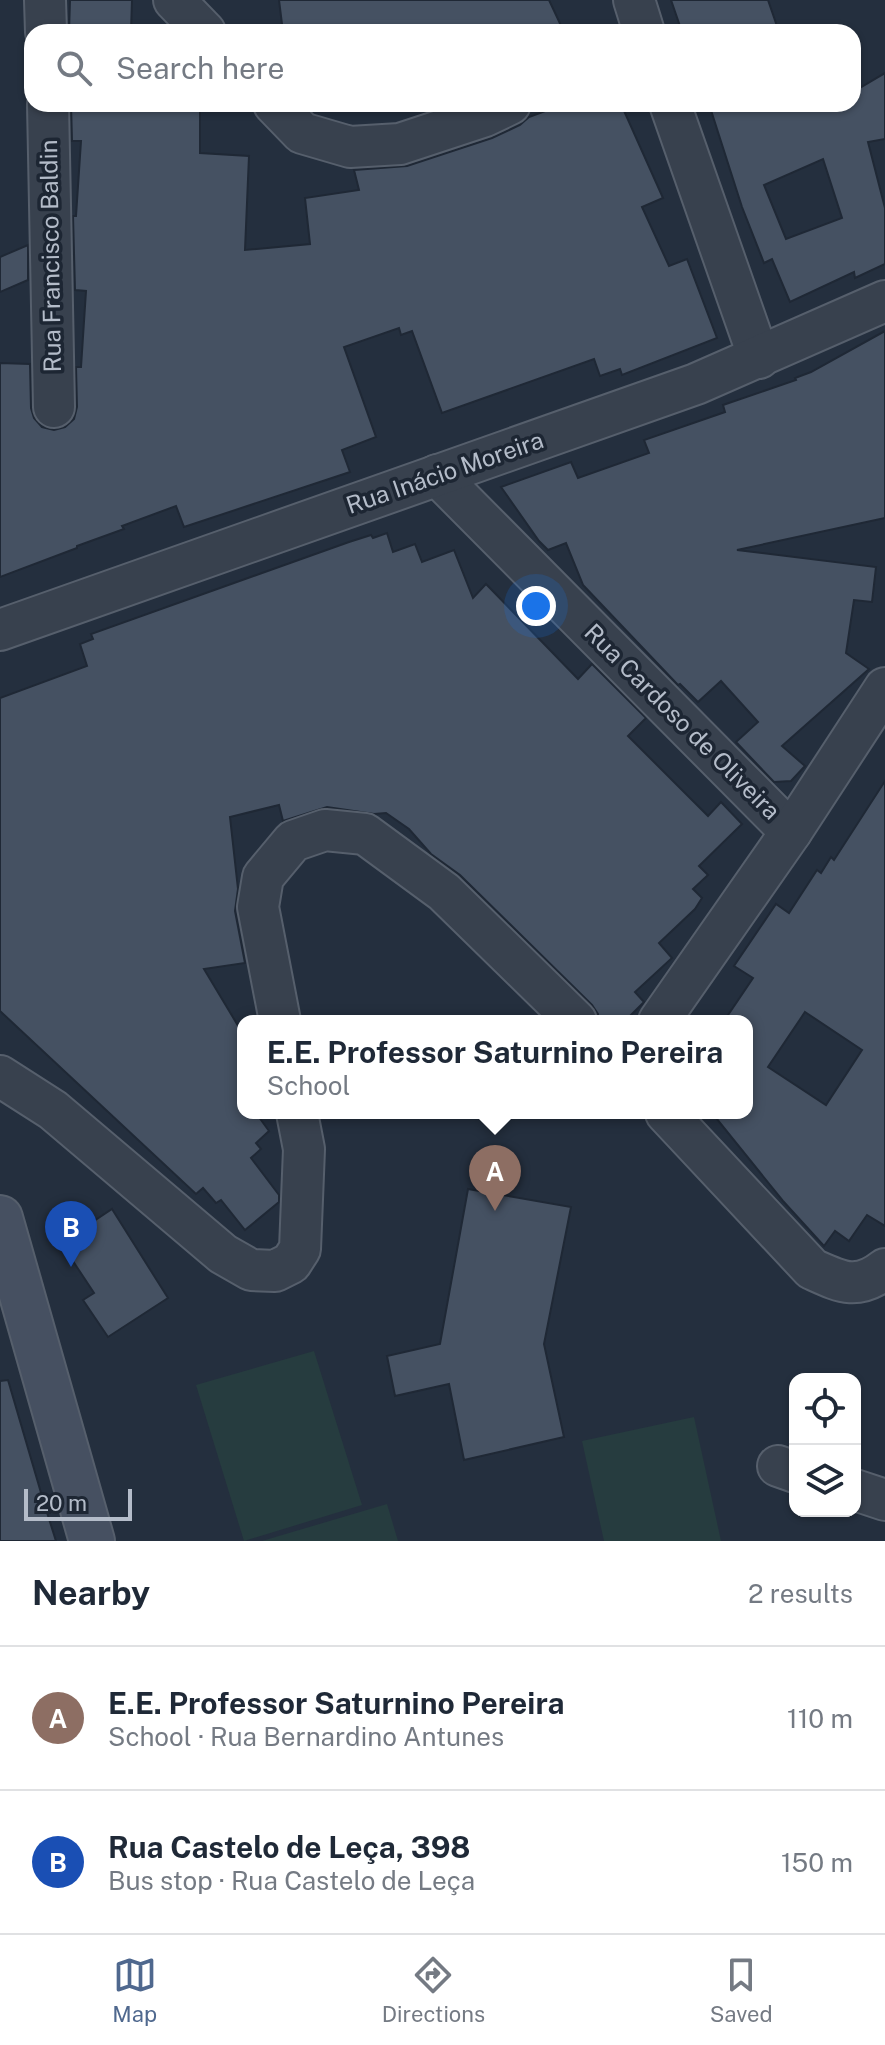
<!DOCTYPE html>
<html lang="en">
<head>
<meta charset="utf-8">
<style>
  :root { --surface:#fff; --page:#f6f6f7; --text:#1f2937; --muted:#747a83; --line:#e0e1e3; --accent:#4f688e }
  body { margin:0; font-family:"Public Sans",sans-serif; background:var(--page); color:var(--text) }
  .controls { position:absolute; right:24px; bottom:24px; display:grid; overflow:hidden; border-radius:16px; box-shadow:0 2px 6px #0004 }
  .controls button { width:72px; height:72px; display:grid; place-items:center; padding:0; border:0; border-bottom:2px solid var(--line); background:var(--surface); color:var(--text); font:40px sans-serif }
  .scale { position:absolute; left:24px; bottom:20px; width:108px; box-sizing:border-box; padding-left:8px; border:4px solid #b4bcc9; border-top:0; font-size:22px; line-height:28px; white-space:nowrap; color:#b4bcc9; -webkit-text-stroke:6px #1d2633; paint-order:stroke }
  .you { position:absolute; left:536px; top:606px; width:28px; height:28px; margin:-20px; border:6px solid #fff; border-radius:50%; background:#1a73e8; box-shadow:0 0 0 12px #1a73e833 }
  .badge { display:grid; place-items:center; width:52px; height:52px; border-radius:50%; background:var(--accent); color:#fff; font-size:26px; font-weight:700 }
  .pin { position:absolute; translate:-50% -66px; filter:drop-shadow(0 2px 4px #0008) }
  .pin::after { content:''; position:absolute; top:42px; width:28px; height:24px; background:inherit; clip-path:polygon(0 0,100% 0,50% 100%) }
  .popup { position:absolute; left:237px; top:1015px; width:516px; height:104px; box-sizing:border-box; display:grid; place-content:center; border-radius:16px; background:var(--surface); filter:drop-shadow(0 2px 6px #0005); font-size:26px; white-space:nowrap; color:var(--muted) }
  .popup b { font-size:30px; color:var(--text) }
  .popup::after { content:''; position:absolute; left:50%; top:100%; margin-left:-16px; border:16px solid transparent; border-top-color:var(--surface) }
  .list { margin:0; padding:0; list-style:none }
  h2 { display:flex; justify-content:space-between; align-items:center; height:104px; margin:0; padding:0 32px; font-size:34px }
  h2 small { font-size:26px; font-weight:400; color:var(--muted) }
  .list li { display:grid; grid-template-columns:52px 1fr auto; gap:24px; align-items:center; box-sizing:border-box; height:144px; padding:0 32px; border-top:2px solid var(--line) }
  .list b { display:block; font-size:30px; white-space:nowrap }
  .list p { margin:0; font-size:26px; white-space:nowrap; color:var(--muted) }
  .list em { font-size:26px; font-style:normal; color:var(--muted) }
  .icon { flex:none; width:44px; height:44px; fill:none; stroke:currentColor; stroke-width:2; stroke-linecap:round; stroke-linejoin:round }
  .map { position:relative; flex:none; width:885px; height:1541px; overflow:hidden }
  .search { position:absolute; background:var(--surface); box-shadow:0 2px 6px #0004; left:24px; right:24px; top:24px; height:88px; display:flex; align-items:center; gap:20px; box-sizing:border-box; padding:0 28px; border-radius:24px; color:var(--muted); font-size:30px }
  .sheet { height:392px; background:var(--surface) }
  nav { display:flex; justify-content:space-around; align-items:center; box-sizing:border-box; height:112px; border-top:2px solid var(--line); background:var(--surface); font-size:22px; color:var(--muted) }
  nav a { display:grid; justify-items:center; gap:4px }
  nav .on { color:var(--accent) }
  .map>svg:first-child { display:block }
  .green { fill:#263c3f }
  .building { fill:#455162; stroke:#1f2835; stroke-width:2; fill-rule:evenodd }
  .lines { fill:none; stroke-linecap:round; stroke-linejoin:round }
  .street-casing { stroke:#565f6c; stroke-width:44 }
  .secondary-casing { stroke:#565f6c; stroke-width:48 }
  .street { stroke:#38414e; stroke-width:40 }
  .secondary { stroke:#465061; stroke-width:44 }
  .labels { text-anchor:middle; stroke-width:7; stroke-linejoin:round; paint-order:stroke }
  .street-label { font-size:24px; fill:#b4bcc9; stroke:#1d2633 }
</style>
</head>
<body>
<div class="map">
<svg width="885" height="1541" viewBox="0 0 885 1541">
  <rect width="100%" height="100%" fill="#242f3e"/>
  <g class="green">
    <polygon points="314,1351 362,1505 244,1541 196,1385"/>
    <polygon points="694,1417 721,1541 604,1541 582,1441"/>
    <polygon points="387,1504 398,1541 262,1541"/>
  </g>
  <g class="building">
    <polygon points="70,0 132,0 131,32 69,32"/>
    <polygon points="279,0 549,0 564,32 283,32"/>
    <polygon points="671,0 768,0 779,32 682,32"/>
    <path d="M885,73V139L868,142L885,208V264L855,278L854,272L790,302L772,259L764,263L742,207L709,104H853V92ZM823,159L842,218L786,239L764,185Z"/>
    <polygon points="71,104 169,104 168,108 200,109 200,153 249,156 245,250 310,244 305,198 359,190 354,170 407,166 492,138 520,125 529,117 564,104 621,104 663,198 642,207 669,266 687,259 717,338 622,375 620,369 600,376 594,359 442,413 412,331 401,335 399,328 344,347 376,437 342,450 350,472 184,527 176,506 122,526 124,529 77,546 77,548 0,577 0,363 30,364 31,408 34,418 42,427 54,430 65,427 74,419 77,407 76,367 81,367 86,291 75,290 73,216 76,216 81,141 72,141"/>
    <polygon points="28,245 28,280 0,292 0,257"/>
    <polygon points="885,331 885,518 737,550 876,567 872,602 854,600 846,653 869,669 782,746 805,766 791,781 774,782 736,742 758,722 721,681 698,702 680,684 678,685 583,585 566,543 548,550 539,541 501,487 571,462 578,478 649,453 644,440 725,412 723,405 796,380 795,378 811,372"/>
    <polygon points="387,533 393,552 415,544 422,562 454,550 473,598 486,584 578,679 592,664 646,718 628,736 708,816 721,802 742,824 699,866 708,875 693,889 702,898 695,909 659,943 672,958 635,992 644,1002 625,1021 598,1021 598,1014 592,1005 460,875 431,854 409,829 386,813 374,814 327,807 283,821 279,805 230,817 238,889 235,911 245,963 204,969 243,1034 243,1113 256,1113 269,1131 256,1143 261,1149 251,1158 279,1195 279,1202 245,1230 221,1200 216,1203 203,1188 196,1194 0,1011 0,698 87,666 80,644 93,639 91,634 349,542 371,535 373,538"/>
    <path d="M885,781V1226L867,1215L849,1241L835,1231L824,1246L783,1201L712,1113H747V1021H724L753,978L734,966L776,904L789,913L817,870L821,873L831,857L834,860ZM805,1012L862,1050L826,1105L768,1067Z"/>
    <polygon points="468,1189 571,1207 544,1344 564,1437 464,1460 449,1384 395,1396 387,1356 440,1344"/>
    <polygon points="112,1209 168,1298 108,1337 83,1300 94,1293 61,1243"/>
    <polygon points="8,1380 44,1503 56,1541 0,1541 0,1381"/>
  </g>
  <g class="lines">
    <defs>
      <g id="street">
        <polyline points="45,0 46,32"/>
        <polyline points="174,0 205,32"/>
        <polyline points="634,0 644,32"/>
        <polyline points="48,104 54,407"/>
        <polyline points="274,104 302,133 350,147 400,144 485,116 510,104"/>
        <polyline points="670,104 759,358"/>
        <polyline points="437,475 791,832"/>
        <polyline points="0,630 696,384 885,301"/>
        <polyline points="280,1021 258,907 263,877 293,841 325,830 365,834 444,892 576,1021"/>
        <polyline points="659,1021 791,832 885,688"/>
        <polyline points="0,1076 53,1110 223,1254 251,1270 275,1271 291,1263 300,1249 304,1149 297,1113"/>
        <path d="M666,1113L812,1269C841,1282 857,1291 885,1269"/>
        <polyline points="778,1466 795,1472"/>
        <polyline points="855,1490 885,1500"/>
      </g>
      <polyline id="secondary" points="0,1218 92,1541"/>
    </defs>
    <use href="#street" class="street-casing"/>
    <use href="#secondary" class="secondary-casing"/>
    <use href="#street" class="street"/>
    <use href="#secondary" class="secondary"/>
  </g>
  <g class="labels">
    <g class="street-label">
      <text transform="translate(51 256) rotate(-91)" y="8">Rua Francisco Baldin</text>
      <text transform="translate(445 473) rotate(-19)" y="8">Rua Inácio Moreira</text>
      <text transform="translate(682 722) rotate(45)" y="8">Rua Cardoso de Oliveira</text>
    </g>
  </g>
</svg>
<div class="controls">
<button><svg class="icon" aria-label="locate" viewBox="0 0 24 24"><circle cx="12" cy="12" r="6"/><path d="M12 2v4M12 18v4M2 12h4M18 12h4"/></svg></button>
<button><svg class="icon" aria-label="layers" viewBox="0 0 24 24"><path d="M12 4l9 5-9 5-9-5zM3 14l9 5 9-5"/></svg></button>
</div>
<div class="scale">20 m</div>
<div class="you"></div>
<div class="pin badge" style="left:495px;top:1211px;background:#8d6e63">A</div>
<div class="popup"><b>E.E. Professor Saturnino Pereira</b>School</div>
<div class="pin badge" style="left:71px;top:1267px;background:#1a4fb4">B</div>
<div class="search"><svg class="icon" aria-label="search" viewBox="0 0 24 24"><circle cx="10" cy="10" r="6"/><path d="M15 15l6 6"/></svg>Search here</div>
</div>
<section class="sheet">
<h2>Nearby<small>2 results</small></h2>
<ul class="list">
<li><span class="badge" style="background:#8d6e63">A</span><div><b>E.E. Professor Saturnino Pereira</b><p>School · Rua Bernardino Antunes</p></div><em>110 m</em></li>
<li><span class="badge" style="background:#1a4fb4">B</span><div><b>Rua Castelo de Leça, 398</b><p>Bus stop · Rua Castelo de Leça</p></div><em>150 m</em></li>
</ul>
</section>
<nav>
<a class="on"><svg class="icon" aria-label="map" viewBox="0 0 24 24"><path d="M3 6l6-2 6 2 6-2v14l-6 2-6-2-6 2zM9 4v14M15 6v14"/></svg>Map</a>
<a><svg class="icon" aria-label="directions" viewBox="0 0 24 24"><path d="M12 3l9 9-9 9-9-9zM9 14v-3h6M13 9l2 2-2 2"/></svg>Directions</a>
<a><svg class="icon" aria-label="saved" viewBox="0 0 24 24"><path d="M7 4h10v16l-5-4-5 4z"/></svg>Saved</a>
</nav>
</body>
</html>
